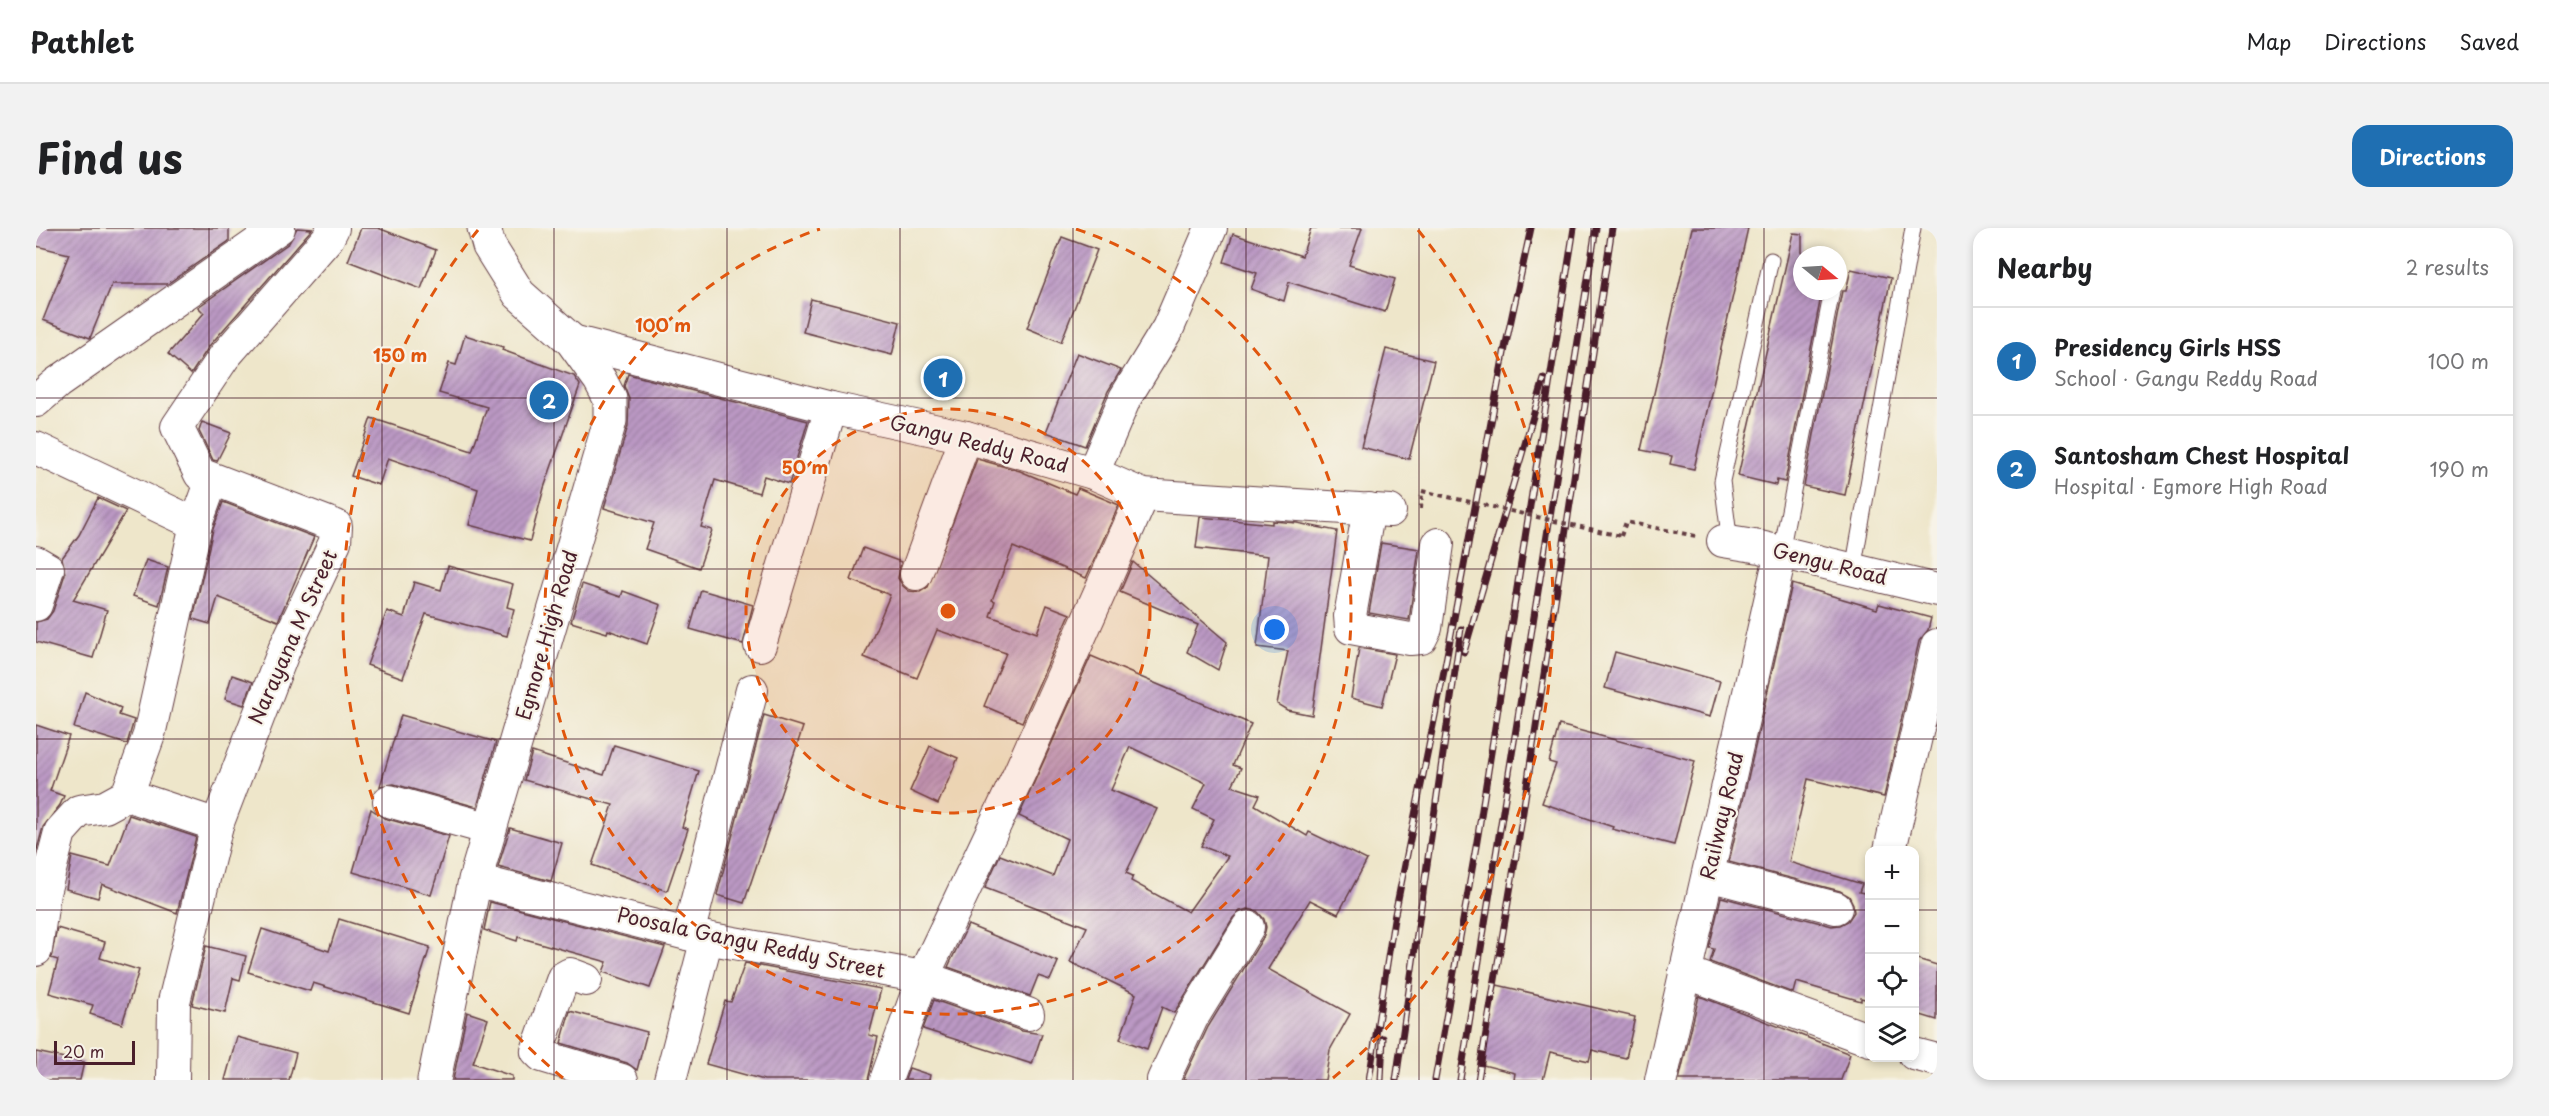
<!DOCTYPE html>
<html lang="en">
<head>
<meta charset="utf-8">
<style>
  :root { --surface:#fff; --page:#f2f2f2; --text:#202124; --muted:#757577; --line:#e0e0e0; --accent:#1f6fb2 }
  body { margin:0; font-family:"Playpen Sans",sans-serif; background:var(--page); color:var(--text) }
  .controls { position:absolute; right:18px; bottom:18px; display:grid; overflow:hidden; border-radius:12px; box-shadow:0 3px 9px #0003 }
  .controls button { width:54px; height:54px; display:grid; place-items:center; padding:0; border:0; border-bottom:2px solid var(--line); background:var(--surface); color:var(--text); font:30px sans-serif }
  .compass { position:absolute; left:1757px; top:18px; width:54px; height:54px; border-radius:50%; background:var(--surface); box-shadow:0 3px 9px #0003; rotate:108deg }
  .scale { position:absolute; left:18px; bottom:15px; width:81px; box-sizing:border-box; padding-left:6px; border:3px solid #4a1f2b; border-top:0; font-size:16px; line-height:21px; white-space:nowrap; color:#4a1f2b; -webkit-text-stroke:4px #f7f3e8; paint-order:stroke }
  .you { position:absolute; left:1239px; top:402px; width:21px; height:21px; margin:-15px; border:4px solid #fff; border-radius:50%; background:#1a73e8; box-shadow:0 0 0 9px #1a73e833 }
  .badge { display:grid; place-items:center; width:39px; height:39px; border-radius:50%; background:var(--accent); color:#fff; font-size:20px; font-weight:700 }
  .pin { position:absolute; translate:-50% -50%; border:3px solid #fff; box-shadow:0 2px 6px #0006 }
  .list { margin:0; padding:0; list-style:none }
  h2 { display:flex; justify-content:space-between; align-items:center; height:78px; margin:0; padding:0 24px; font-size:26px }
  h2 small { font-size:20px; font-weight:400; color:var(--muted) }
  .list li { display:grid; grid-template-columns:39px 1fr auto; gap:18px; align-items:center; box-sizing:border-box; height:108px; padding:0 24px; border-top:2px solid var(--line) }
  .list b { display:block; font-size:22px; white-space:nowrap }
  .list p { margin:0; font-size:20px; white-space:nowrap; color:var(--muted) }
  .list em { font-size:20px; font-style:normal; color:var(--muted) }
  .icon { flex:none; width:33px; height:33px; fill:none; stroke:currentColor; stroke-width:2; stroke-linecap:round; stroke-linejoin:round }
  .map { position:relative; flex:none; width:1901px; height:852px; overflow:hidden; border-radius:18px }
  header { display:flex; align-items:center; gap:36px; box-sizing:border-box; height:84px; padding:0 30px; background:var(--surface); border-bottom:2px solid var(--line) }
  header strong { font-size:28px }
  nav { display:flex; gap:33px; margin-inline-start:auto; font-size:21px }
  .intro { display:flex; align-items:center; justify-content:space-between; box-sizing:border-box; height:144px; padding:0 36px }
  h1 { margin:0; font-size:42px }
  .button { padding:15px 27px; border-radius:18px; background:var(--accent); color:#fff; font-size:21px; font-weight:700 }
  main { display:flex; gap:36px; padding:0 36px }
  aside { flex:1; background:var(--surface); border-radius:18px; box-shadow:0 3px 9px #0003 }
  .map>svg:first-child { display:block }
  .building { fill:url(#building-hatch); fill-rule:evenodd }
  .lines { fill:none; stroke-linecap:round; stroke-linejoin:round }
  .service-casing { stroke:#633d43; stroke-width:17 }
  .minor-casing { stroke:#633d43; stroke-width:34 }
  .secondary-casing { stroke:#633d43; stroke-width:35 }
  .path { stroke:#633d43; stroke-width:4; stroke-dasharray:4.5 4.5; stroke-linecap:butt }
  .service { stroke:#fff; stroke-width:15 }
  .minor { stroke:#fff; stroke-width:32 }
  .secondary { stroke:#fff; stroke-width:33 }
  .rail-casing { stroke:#4a1f2b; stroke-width:7 }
  .rail { stroke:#f7f3e8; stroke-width:4.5; stroke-dasharray:14; stroke-linecap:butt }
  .path-bridge { stroke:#633d43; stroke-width:4; stroke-dasharray:4.5 4.5; stroke-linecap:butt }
  .grid { fill:none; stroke:#4a1f2b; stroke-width:1.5; stroke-opacity:0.55 }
  .ring { fill:none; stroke:#e0560e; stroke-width:3; stroke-dasharray:10 8 }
  .labels { text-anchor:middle; stroke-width:4.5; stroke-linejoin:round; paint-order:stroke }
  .street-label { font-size:20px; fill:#4a1f2b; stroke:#f7f3e8 }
  .centre { fill:#e0560e; stroke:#f7f3e8; stroke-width:3 }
  .ring-label { font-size:18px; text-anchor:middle; font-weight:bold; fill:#e0560e; stroke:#f7f3e8; stroke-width:4.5; stroke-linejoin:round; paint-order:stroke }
</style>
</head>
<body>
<header>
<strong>Pathlet</strong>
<nav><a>Map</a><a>Directions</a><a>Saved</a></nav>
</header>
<div class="intro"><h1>Find us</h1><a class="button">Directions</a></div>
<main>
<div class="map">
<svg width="1901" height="852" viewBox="0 0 1901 852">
  <defs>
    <pattern id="building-hatch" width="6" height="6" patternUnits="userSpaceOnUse" patternTransform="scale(1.5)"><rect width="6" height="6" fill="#bb99c4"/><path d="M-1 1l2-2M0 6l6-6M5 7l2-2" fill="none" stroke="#9a7c9f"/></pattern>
  </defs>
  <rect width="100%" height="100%" fill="#f7f3e8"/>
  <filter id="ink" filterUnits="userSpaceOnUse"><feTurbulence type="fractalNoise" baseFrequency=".0167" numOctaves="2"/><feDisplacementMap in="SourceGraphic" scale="12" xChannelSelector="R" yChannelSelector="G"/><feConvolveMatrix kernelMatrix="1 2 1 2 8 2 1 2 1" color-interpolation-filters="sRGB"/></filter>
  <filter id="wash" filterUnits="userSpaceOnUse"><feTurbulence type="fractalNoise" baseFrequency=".008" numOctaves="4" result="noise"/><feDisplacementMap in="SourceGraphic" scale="24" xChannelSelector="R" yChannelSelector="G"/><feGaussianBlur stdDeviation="1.35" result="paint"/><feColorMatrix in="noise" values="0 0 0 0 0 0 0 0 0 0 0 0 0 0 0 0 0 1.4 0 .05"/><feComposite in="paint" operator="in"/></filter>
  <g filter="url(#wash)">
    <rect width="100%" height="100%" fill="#eee6ca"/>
    <g id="blocks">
      <g class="building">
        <polygon points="0,0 193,0 193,13 131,56 76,56 54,110 7,92 33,26 0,18"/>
        <polygon points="261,0 276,1 174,117 155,146 132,126 168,85 162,79 253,15"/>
        <polygon points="325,0 342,0 400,22 385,61 312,33"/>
        <polygon points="1275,0 1326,0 1313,37 1359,51 1349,84 1253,54 1248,73 1215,61 1221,45 1188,34 1197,6 1266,28"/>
        <polygon points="1656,0 1712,0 1658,241 1634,236 1636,228 1605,222"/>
        <polygon points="1757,5 1766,6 1766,63 1786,63 1749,254 1741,252 1740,257 1702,248"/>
        <polygon points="1026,9 1061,22 1025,114 991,100"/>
        <polygon points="1815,41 1855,50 1809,267 1768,258 1806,63 1810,63"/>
        <polygon points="775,71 864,94 856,127 767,104"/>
        <polygon points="429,107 467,119 466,122 538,148 544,157 508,260 494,313 433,297 442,261 352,230 343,257 315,248 335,190 436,223 451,179 403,165 413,135 420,137"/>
        <polygon points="1350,121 1398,133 1373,231 1325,219"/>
        <polygon points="1041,125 1085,142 1072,163 1049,218 1010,204"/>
        <polygon points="592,146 772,193 753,256 728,248 723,265 679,252 665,299 676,302 663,340 609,321 618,295 568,280 592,198 593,171 588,158"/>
        <polygon points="166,194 195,205 181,233 177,232 163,203"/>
        <polygon points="941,231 984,243 1039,266 1042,260 1083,277 1050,350 977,319 956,372 959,373 954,388 1001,405 1011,377 1034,386 986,494 948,478 970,425 901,402 881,450 828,429 854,367 815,352 827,320 865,334 862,350 867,358 873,363 884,364 892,359"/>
        <polygon points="62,270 90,283 37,372 71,382 57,430 0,414 0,394 11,391 17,383 29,346 26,330 43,307"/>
        <polygon points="187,274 278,309 242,393 182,369 174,396 157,391 177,301"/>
        <polygon points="1164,289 1236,296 1236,293 1261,295 1301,303 1276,487 1251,482 1241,476 1252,423 1221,419 1232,328 1160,320"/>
        <polygon points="1345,315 1383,321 1373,392 1333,385"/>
        <polygon points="110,332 132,339 123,377 97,368"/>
        <polygon points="1097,334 1191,414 1182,442 1151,424 1162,397 1084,364"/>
        <polygon points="412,338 477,356 471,379 478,381 471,408 390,386 367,450 331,437 351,383 368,389 378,354 405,362"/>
        <polygon points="546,356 585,369 587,363 625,377 611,416 572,402 571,405 535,394"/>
        <polygon points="1756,356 1841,381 1843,376 1895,390 1892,402 1883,413 1848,569 1772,551 1753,634 1826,656 1823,664 1833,666 1833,772 1825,770 1825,773 1760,754 1757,765 1674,734 1678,721 1673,720 1685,669 1796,698 1804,697 1812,693 1818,684 1817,676 1813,668 1804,663 1693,634"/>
        <polygon points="665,362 717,377 707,416 654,401"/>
        <polygon points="1323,420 1359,426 1346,478 1315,470"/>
        <polygon points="1579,424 1684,453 1674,489 1569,460"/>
        <path d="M1055,428L1215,496L1197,537L1205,540L1196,558L1224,567L1219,577L1271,608L1273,604L1331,632L1302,686L1274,672L1232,741L1314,786L1294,822L1289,852H1147L1172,799L1228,708L1230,699L1228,691L1221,683L1212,681L1204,683L1197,690L1138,785L1126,779L1111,821L1084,811L1100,766L1034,734L1051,699L949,660L964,627L1017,648L1031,611L983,588ZM1094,519L1170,555L1157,581L1178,591L1165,618L1192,628L1152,684L1095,653L1097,648L1090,645L1121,581L1075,562Z"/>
        <polygon points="196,447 217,454 208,477 189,471"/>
        <polygon points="49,464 85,480 83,487 98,492 91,516 38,500"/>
        <polygon points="365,487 460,514 441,579 358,556 344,558"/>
        <polygon points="728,487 767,499 708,675 681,667"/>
        <polygon points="0,497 33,508 14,563 28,568 24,577 7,599 0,625"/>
        <polygon points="1523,497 1659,533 1638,617 1576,601 1577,599 1506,575 1520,536 1513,534"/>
        <polygon points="578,517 663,543 646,599 652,601 631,663 556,637 577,577 488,552 496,524 568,547"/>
        <polygon points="894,518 922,530 902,576 874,563"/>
        <polygon points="335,581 348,590 413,608 395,667 317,644"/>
        <polygon points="93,587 160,609 141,685 66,656 62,670 30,661 36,628 74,638"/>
        <polygon points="474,600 526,615 515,653 462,639"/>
        <polygon points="454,674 629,719 614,760 567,744 571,734 482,709 481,713 448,702"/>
        <polygon points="303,691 394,719 373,785 277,755 274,763 212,744 226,701 293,723"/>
        <polygon points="932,697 1022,734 1014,752 1002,748 994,768 912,739"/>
        <polygon points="21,700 69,714 64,730 103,742 86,796 54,786 57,777 13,765 22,732 15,730"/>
        <polygon points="170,718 210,728 204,752 197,750 189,785 156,777"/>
        <polygon points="1878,730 1901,737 1901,792 1878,785"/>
        <polygon points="709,735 845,761 833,807 842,809 832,852 728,852 670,836 689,773 695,774"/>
        <polygon points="1461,757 1599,789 1590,830 1556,822 1553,833 1514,824 1507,852 1478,852 1479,845 1443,836"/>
        <polygon points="1663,768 1814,826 1805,852 1643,852"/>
        <polygon points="898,772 986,803 1006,806 996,836 887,801"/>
        <polygon points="534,783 611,804 601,842 591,835 525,815"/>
        <polygon points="431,784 452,791 437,835 476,848 476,852 417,852"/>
        <polygon points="201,809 260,825 253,852 189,852"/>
        <polygon points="0,824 48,834 44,852 0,852"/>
        <polygon points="873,840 894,847 893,852 869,852"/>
      </g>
    </g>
  </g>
  <g filter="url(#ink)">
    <use href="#blocks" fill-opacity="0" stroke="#633d43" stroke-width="1.5"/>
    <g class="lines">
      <defs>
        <g id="service">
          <polyline points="1694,315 1686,253 1735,32"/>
          <polyline points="1745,324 1796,63"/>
          <polyline points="1817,342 1877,0"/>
        </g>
        <g id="minor">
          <polyline points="536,113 795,180 930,209 1057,245 1107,267 1354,283"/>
          <polyline points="0,173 21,155 243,0"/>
          <polyline points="0,220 160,296"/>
          <polyline points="1057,245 1089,170 1132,100 1175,0"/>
          <polyline points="1333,281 1314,388 1315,400 1374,411 1385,410 1390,400 1402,316"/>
          <polyline points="1687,313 1724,319 1901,362"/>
          <polyline points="0,334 12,341 0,377"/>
          <polyline points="880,346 930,209"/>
          <polyline points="724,417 795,180"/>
          <polyline points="91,567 113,507 160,296 176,252"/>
          <polyline points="353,573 454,601"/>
          <polyline points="1854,622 1901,417"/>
          <polyline points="1672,647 1800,680"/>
          <polyline points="439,652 659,708 887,749 992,786"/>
          <polyline points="652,706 716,462"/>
          <polyline points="0,722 8,665 24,604 43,583 69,579 91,567 181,597"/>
          <polyline points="1649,744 1834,812"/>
          <polyline points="550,752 534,746 527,750 501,823 506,828 586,852"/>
          <polyline points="1878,826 1901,832"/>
          <polyline points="137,852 138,774 181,597 248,422 299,314 300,298 164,246 141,199 188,129 292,10 297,0"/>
          <polyline points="634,852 671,710"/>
          <polyline points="850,852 887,749 983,546 1107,267"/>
          <polyline points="1127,852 1156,790 1212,699"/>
          <polyline points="1625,852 1745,324"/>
        </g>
        <polyline id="secondary" points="398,852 439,652 574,193 574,171 564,152 536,113 483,66 453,18 448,0"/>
      </defs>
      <use href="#service" class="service-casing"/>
      <use href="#minor" class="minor-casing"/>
      <use href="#secondary" class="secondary-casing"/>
      <g class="path">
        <polyline points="1385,281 1386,263"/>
        <polyline points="1585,308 1590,294 1660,308"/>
      </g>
      <use href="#service" class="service"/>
      <use href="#minor" class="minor"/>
      <use href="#secondary" class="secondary"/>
      <defs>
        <g id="rail">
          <polyline points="1428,424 1508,151"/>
          <polyline points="1333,852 1358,691 1409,438 1469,120 1495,0"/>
          <polyline points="1345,852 1347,810"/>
          <polyline points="1360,852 1425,401"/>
          <polyline points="1399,852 1441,613 1538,0"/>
          <polyline points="1424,852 1560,0"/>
          <polyline points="1442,852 1483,610 1576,0"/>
        </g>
      </defs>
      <use href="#rail" class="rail-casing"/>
      <use href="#rail" class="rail"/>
      <polyline class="path-bridge" points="1386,263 1585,308"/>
    </g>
  </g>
  <path class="grid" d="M173,0V852M346,0V852M518,0V852M691,0V852M864,0V852M1037,0V852M1210,0V852M1383,0V852M1555,0V852M1728,0V852M0,170H1901M0,341H1901M0,511H1901M0,682H1834M1878,682H1901"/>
  <circle cx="912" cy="383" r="202" fill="#e0560e" fill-opacity=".12"/>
  <g class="ring">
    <circle cx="912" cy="383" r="202"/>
    <path d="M1040 1A403 403 0 1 1 784 1"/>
    <path d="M527 850A605 605 0 0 1 442 2M1382 2A605 605 0 0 1 1297 850"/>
  </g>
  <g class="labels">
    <g class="street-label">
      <text transform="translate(943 216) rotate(14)" y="7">Gangu Reddy Road</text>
      <text transform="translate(1794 336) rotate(14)" y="7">Gengu Road</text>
      <text transform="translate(511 407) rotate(-74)" y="7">Egmore High Road</text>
      <text transform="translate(257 409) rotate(-66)" y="7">Narayana M Street</text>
      <text transform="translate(1686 588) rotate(-77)" y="7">Railway Road</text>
      <text transform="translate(715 715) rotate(12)" y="7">Poosala Gangu Reddy Street</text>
    </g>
  </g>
  <circle cx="912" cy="383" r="9" class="centre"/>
  <g class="ring-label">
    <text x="627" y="104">100 m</text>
    <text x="364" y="134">150 m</text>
    <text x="769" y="246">50 m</text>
  </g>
</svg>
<div class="controls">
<button>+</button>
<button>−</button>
<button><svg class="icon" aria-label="locate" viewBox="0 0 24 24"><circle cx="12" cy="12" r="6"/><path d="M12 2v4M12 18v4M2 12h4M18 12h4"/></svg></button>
<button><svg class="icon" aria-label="layers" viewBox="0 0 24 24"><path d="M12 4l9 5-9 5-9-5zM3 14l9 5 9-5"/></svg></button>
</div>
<svg class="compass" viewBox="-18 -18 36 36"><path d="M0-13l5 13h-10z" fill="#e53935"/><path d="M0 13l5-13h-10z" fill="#757577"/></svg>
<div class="scale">20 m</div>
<div class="you"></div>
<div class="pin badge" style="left:907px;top:150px">1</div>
<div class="pin badge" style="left:513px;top:172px">2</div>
</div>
<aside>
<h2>Nearby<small>2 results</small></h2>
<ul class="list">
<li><span class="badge">1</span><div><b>Presidency Girls HSS</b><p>School · Gangu Reddy Road</p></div><em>100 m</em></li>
<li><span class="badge">2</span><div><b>Santosham Chest Hospital</b><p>Hospital · Egmore High Road</p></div><em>190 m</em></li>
</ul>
</aside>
</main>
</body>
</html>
